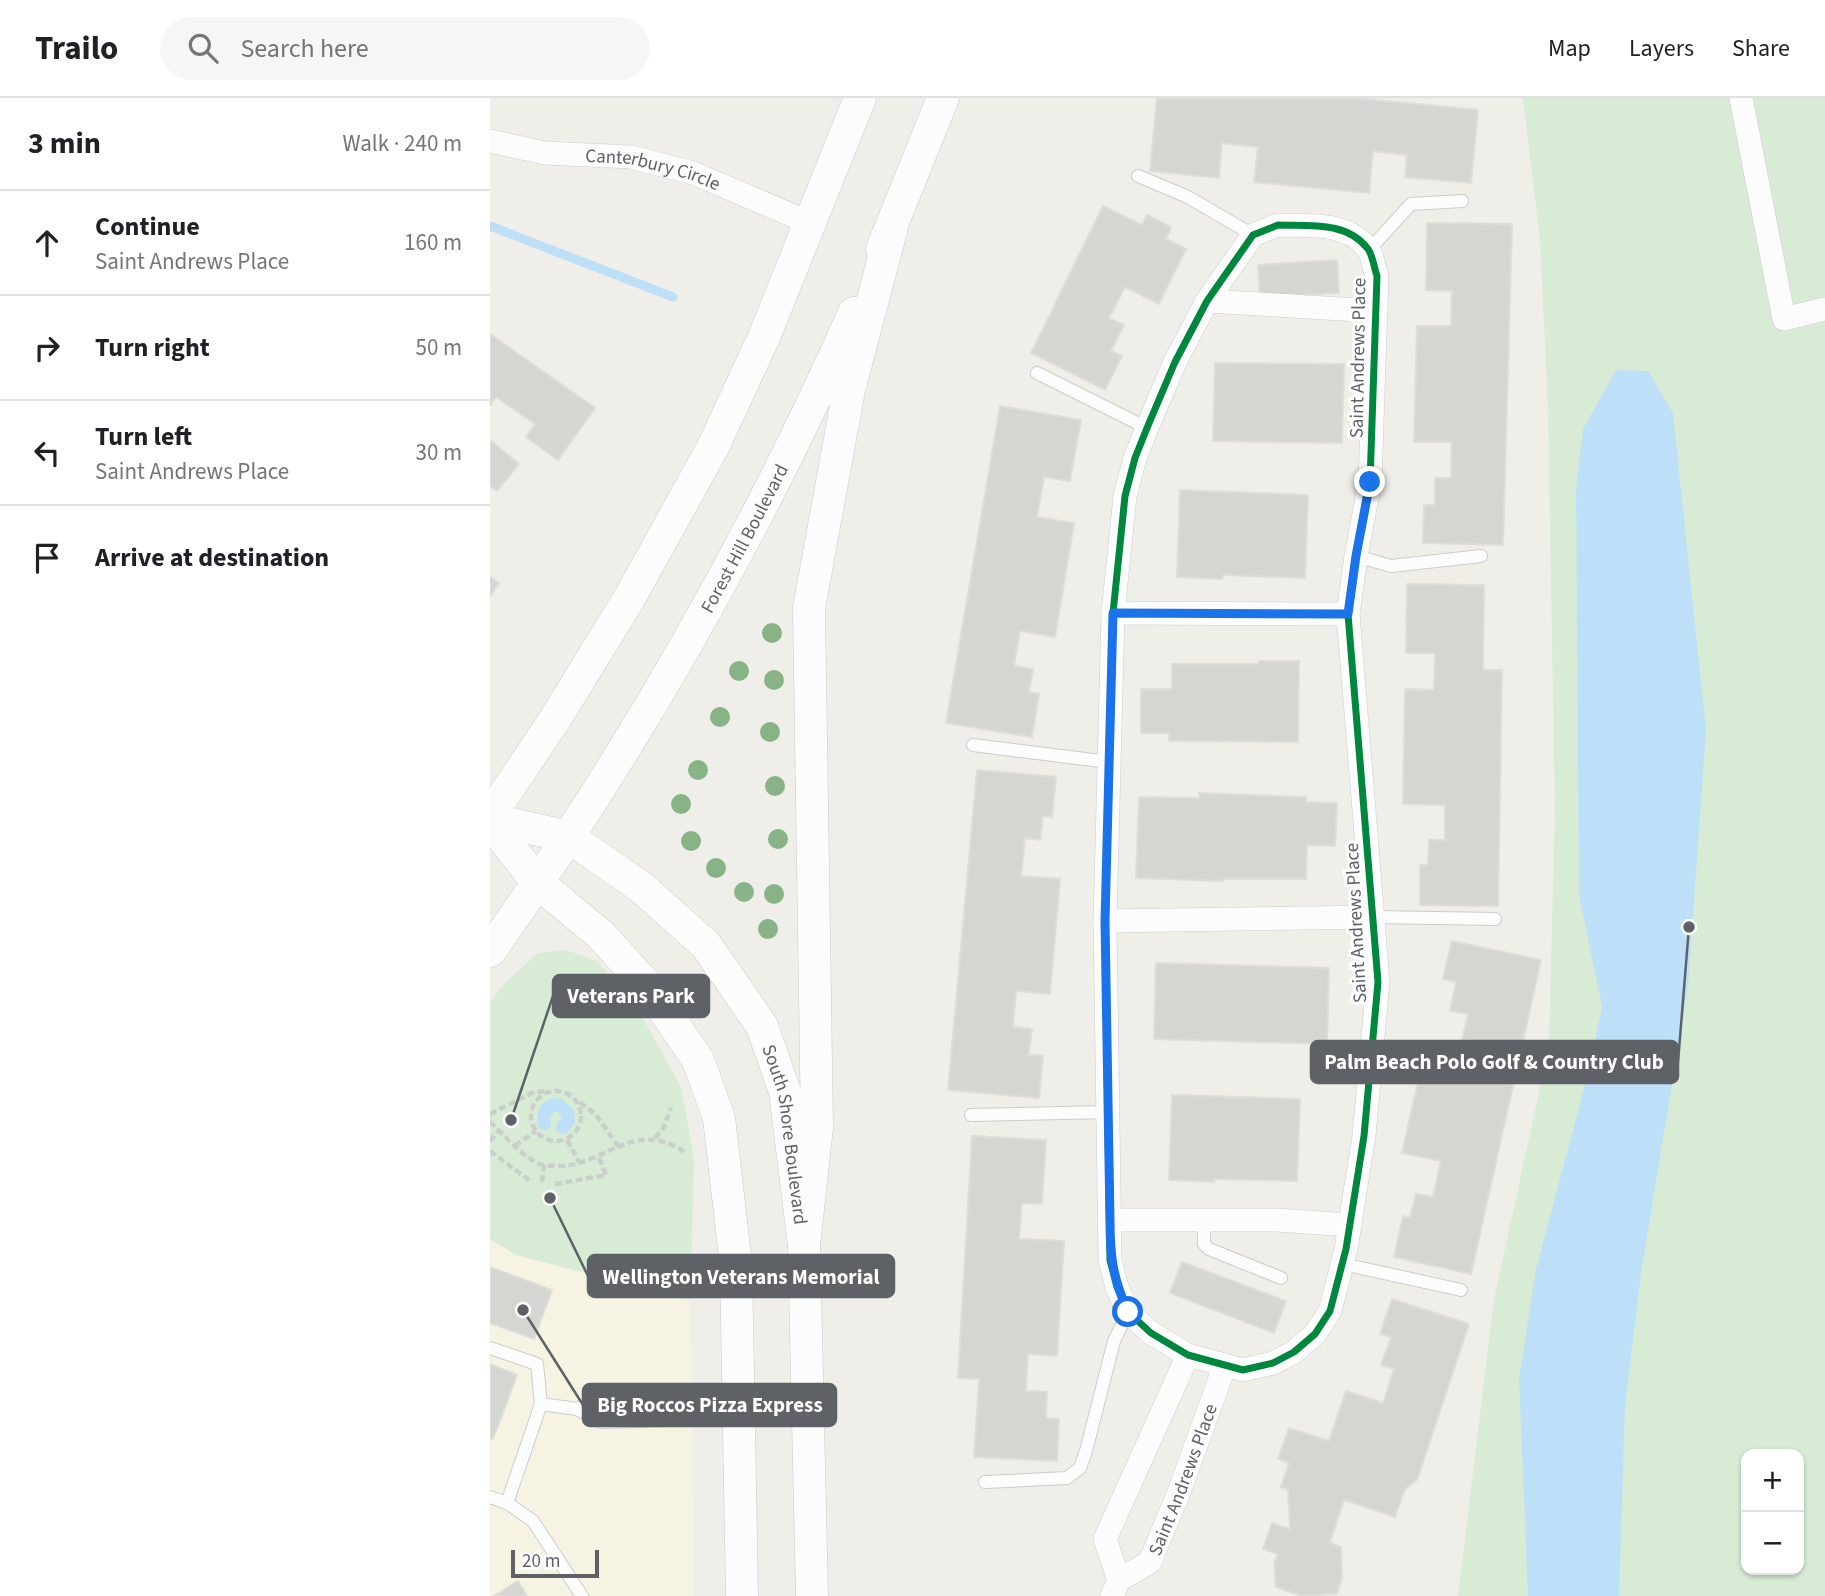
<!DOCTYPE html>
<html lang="en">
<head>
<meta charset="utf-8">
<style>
  :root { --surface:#fff; --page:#f6f6f6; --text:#202124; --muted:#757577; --line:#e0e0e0 }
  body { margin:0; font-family:"Source Sans 3",sans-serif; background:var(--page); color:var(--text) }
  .controls { position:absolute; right:21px; bottom:21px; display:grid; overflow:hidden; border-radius:14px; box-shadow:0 2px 5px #0004 }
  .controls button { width:63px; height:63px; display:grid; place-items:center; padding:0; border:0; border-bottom:2px solid var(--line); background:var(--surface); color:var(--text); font:35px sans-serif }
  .scale { position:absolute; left:21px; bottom:18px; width:88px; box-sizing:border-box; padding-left:7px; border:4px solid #5e6267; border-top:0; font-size:19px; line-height:24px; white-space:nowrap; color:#5e6267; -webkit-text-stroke:5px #fff; paint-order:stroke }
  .stop { position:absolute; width:21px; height:21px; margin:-16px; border:5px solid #1a73e8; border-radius:50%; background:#fff }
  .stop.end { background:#1a73e8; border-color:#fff; box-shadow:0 2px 7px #0008 }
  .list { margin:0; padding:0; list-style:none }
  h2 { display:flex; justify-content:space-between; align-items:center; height:91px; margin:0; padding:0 28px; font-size:30px }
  h2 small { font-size:23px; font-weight:400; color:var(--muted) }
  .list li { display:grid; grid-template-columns:46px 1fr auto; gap:21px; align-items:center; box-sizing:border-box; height:105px; padding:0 28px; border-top:2px solid var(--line) }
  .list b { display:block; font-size:26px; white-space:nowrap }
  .list p { margin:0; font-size:23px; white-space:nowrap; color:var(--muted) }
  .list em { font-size:23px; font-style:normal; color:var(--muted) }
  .icon { flex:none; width:38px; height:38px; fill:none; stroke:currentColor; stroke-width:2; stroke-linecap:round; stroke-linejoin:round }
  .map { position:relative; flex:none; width:1335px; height:1498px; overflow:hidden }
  header { display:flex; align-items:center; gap:42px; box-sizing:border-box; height:98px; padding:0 35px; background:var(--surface); border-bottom:2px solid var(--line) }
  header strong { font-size:33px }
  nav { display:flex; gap:38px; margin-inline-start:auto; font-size:24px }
  .search { width:490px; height:63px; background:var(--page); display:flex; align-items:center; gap:18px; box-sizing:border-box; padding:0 24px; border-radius:38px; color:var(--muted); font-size:26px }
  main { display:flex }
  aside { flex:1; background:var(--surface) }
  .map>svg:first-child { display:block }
  .commercial { fill:#f7f3e3 }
  .green { fill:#d7ebd5; fill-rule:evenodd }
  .water { fill:#bedff8 }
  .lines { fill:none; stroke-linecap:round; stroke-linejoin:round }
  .stream { stroke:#bedff8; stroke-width:9 }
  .building { fill:#d5d5d2; stroke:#deddd8; stroke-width:2 }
  .lane-casing { stroke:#cccccb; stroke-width:14 }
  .street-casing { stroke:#cccccb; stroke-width:24 }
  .secondary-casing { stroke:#cbcbc9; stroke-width:33 }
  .path { stroke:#cacfcb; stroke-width:4.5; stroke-dasharray:7 3.5; stroke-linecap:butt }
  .lane { stroke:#fdfcfc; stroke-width:12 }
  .street { stroke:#fdfcfc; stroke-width:23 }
  .secondary { stroke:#fdfcfc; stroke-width:32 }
  .cycleway-casing { stroke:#fff; stroke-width:11 }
  .cycleway { stroke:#00873e; stroke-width:7 }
  .tree { fill:#87b387 }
  .route { stroke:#1a73e8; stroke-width:9 }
  .labels { text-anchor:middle; stroke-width:6; stroke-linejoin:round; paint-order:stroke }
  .street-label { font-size:19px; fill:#5e6267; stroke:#fff }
  .leader { fill:none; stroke:#5e6267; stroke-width:2.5 }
  .callout-dot { fill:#5e6267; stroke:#fff; stroke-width:2.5 }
  .callout { fill:#5e6267; stroke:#5e6267; stroke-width:2.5 }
  .callout-label { font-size:21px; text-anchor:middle; font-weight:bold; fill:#fff }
</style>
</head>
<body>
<header>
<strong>Trailo</strong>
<div class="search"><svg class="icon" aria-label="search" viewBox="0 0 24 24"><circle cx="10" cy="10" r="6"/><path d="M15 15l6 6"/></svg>Search here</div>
<nav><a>Map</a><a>Layers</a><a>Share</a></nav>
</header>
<main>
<aside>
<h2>3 min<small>Walk · 240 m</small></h2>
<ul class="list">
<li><svg class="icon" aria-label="ahead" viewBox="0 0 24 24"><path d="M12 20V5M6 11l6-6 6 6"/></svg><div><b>Continue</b><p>Saint Andrews Place</p></div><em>160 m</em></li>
<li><svg class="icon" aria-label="right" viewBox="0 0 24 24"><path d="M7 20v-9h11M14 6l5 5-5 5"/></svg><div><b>Turn right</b></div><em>50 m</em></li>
<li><svg class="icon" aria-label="left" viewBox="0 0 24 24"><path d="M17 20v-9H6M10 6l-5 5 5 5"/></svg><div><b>Turn left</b><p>Saint Andrews Place</p></div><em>30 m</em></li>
<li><svg class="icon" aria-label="arrive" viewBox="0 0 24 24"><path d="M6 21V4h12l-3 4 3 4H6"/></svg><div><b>Arrive at destination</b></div></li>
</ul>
</aside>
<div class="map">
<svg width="1335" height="1498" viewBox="0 0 1335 1498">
  <rect width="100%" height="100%" fill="#efeee9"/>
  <polygon class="commercial" points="0,1141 26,1157 200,1202 204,1498 0,1498"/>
  <g class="green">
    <path d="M1033,0H1335V1498H968L1004,1202L1059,948L1065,710L1058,307L1050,142ZM1256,1356H1309V1472H1256Z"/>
    <polygon points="76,852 107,863 146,908 191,989 204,1061 200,1202 26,1157 0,1141 0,904 15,885 48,855"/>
  </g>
  <g class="water">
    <polygon points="1126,272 1158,273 1183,315 1216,633 1198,889 1151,1175 1135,1308 1129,1498 1038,1498 1029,1281 1046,1171 1099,972 1112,909 1089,797 1086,391 1093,331"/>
    <path d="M63,1000L72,1001L84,1012L85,1025L76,1036L66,1033L67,1025L72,1020L68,1014H64L60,1018L61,1023L59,1032L50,1031C44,1016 48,1005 63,1000Z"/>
  </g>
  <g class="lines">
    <polyline class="stream" points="0,128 183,199"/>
  </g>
  <g class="building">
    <polygon points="667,0 865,0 988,12 981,85 915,79 917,57 883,53 879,95 764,84 768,49 732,45 729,80 660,73"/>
    <polygon points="613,108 652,127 657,117 681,129 676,141 696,151 669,206 635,189 619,220 634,227 621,253 632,258 615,292 541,255"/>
    <polygon points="937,125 1022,126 1013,447 933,445 934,407 945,407 945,380 961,380 962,344 924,344 927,228 961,228 962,193 936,192"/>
    <polygon points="847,162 849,195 770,199 768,167"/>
    <polygon points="0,236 105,310 68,362 36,339 45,326 6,299 0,308"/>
    <polygon points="725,265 854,266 852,345 723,343"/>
    <polygon points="510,308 591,322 580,383 554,379 547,419 584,425 565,539 530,533 524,568 543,571 539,594 549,596 542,639 456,625"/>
    <polygon points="0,342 29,366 7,393 0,388"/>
    <polygon points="690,392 818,397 815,480 733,477 732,481 687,479"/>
    <polygon points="0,479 9,485 0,499"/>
    <polygon points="917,486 994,487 993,572 1012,572 1008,808 930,807 930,767 938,767 939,742 955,742 955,707 913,706 915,591 944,592 945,555 916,555"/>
    <polygon points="769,563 809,563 808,644 679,643 679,635 651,635 651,591 682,591 682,566 769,566"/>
    <polygon points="487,672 566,679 562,719 553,718 550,742 535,740 531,778 570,781 560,896 526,893 523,929 542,931 539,957 553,958 549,1000 458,992"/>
    <polygon points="709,695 816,699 816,704 847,705 845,748 817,747 816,781 733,781 733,783 646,780 649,699 709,700"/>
    <polygon points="962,843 1051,862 981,1176 904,1159 913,1118 920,1120 926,1096 943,1099 951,1063 912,1055 937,944 970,951 978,916 960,913 966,884 953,881"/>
    <polygon points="666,865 839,870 837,946 664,941"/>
    <polygon points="682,997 810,1001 807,1083 724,1081 724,1084 679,1082"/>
    <polygon points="482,1038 556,1042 552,1106 532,1105 529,1141 574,1143 567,1258 538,1256 536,1293 557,1294 556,1320 569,1321 567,1363 484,1359 489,1281 468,1280"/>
    <polygon points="692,1164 796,1203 784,1235 680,1195"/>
    <polygon points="0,1169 62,1192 44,1241 0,1225"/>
    <polygon points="902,1201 979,1226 927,1382 915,1391 905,1419 854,1402 840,1445 851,1449 852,1480 847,1496 812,1498 786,1489 784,1465 788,1456 773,1451 782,1425 800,1431 798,1391 791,1389 799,1365 788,1361 799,1330 839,1343 856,1293 893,1305 904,1271 891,1267 901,1239 890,1236"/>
    <polygon points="0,1266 27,1277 3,1341 0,1340"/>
    <polygon points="28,1483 37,1498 4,1498"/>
  </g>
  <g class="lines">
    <defs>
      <g id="lane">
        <polyline points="648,78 698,99 763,137"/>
        <polyline points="879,152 921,106 972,103"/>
        <polyline points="547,275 657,330"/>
        <polyline points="866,458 901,468 991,458"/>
        <polyline points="483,647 619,664"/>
        <polyline points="883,819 1005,821"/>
        <polyline points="481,1017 618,1014"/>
        <polyline points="714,1122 714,1146 719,1151 791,1180"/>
        <polyline points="853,1166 971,1192"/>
        <polyline points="0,1250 47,1266 51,1306 87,1311 110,1324 249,1320"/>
        <polyline points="87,1311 108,1301 249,1298"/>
        <polyline points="495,1384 577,1380 590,1370 596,1353 624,1243 638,1214"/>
        <polyline points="0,1399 17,1405 43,1423 92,1498"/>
        <polyline points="17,1405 51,1306"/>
      </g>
      <g id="street">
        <polyline points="1251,0 1294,221 1335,211"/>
        <path id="s1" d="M0,43L55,55L141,59L203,75L318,124"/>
        <path d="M788,127C819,128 857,123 878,151C883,158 884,170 887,178L880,384L866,458L858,516L888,884L874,1038L856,1151L840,1213L825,1236L804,1254L783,1265L753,1272L698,1257L661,1235L638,1214L627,1189L620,1162L615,823L623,515L635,398L645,360L657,330L685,264L717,203L763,137Z"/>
        <polyline points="717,203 886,213"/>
        <polyline points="623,515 858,516"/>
        <polyline points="615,823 883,819"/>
        <polyline points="619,1122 787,1122 860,1127"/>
        <polyline points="629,1482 615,1441 698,1257"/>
        <path id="s2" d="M622,1498L629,1482L660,1464L689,1394L735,1267"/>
      </g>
      <g id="secondary">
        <polyline points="392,151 453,0"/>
        <polyline points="0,718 65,621 140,499 223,349 274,239 370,0"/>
        <path id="s3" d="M0,721L79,739L151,789L216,847L272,928L295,994L314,1147L322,1498"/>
        <polyline points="0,724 48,785 111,837 158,889 208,962 229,1020 246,1167 252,1498"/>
        <path id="s4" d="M0,853C142,654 265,438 364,215"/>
        <polyline points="314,1147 327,1029 319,510 359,292 401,133"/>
      </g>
    </defs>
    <use href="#lane" class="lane-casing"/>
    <use href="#street" class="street-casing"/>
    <use href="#secondary" class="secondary-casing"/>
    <g class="path">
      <circle cx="66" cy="1018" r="25"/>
      <polyline points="90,1004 106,1017 128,1048"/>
      <polyline points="0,1016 44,994 58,993"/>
      <path d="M0,1024C15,1038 30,1056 49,1066C54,1068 60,1067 65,1068C114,1070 143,1018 196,1055"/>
      <polyline points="165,1040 173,1031 181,1010"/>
      <polyline points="77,1042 89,1064"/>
      <polyline points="0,1043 9,1032"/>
      <polyline points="25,1048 46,1033"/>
      <polyline points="0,1053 39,1082"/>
      <polyline points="52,1084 54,1067"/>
      <polyline points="65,1086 116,1077 108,1057"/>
    </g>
    <use href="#lane" class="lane"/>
    <use href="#street" class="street"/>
    <use href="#secondary" class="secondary"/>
    <defs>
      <path id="cycleway" d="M788,127C819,128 857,123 878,151C883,158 884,170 887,178L880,384L866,458L858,516L888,884L874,1038L856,1151L840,1213L825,1236L804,1254L783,1265L753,1272L698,1257L661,1235L638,1214L627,1189L620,1162L615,823L623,515L635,398L645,360L657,330L685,264L717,203L763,137Z"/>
    </defs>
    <use href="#cycleway" class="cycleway-casing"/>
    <use href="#cycleway" class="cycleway"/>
  </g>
  <g class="tree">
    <circle cx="282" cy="535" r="10"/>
    <circle cx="249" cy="573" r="10"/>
    <circle cx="284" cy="582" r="10"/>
    <circle cx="230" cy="619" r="10"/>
    <circle cx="280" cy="634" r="10"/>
    <circle cx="208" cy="672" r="10"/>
    <circle cx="285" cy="688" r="10"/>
    <circle cx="191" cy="706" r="10"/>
    <circle cx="288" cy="741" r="10"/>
    <circle cx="201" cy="743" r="10"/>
    <circle cx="226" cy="770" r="10"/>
    <circle cx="254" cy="794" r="10"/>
    <circle cx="284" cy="796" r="10"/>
    <circle cx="278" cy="831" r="10"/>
  </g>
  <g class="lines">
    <path class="route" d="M638,1214C623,1180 620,1159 620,1122L615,823L623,515L858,516L866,458L880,384"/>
  </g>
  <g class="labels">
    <g class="street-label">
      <text dy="7" stroke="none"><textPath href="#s1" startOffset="166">Canterbury Circle</textPath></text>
      <text transform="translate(867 260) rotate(-89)" y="7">Saint Andrews Place</text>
      <text dy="7" stroke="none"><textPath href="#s4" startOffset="485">Forest Hill Boulevard</textPath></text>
      <text transform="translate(865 825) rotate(-93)" y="7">Saint Andrews Place</text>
      <text dy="7" stroke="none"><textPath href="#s3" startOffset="466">South Shore Boulevard</textPath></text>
      <text dy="7" stroke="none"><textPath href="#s2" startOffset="142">Saint Andrews Place</textPath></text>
    </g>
  </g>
  <path class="leader" d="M21 1022L63 898M1199 829L1188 964M60 1100L98 1178M33 1212L93 1307"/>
  <g class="callout-dot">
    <circle cx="21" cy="1022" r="7"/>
    <circle cx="1199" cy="829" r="7"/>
    <circle cx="60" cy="1100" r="7"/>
    <circle cx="33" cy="1212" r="7"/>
  </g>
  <g class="callout">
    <rect x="63" y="877" width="156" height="42" rx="7"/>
    <rect x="821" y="943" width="367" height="42" rx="7"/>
    <rect x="98" y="1157" width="306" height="42" rx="7"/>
    <rect x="93" y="1286" width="253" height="42" rx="7"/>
  </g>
  <g class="callout-label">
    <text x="141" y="905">Veterans Park</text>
    <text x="1004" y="971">Palm Beach Polo Golf &amp; Country Club</text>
    <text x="251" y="1186">Wellington Veterans Memorial</text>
    <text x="220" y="1314">Big Roccos Pizza Express</text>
  </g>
</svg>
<div class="controls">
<button>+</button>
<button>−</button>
</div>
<div class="scale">20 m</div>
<div class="stop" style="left:638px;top:1214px"></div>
<div class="stop end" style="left:880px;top:384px"></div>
</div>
</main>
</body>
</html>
